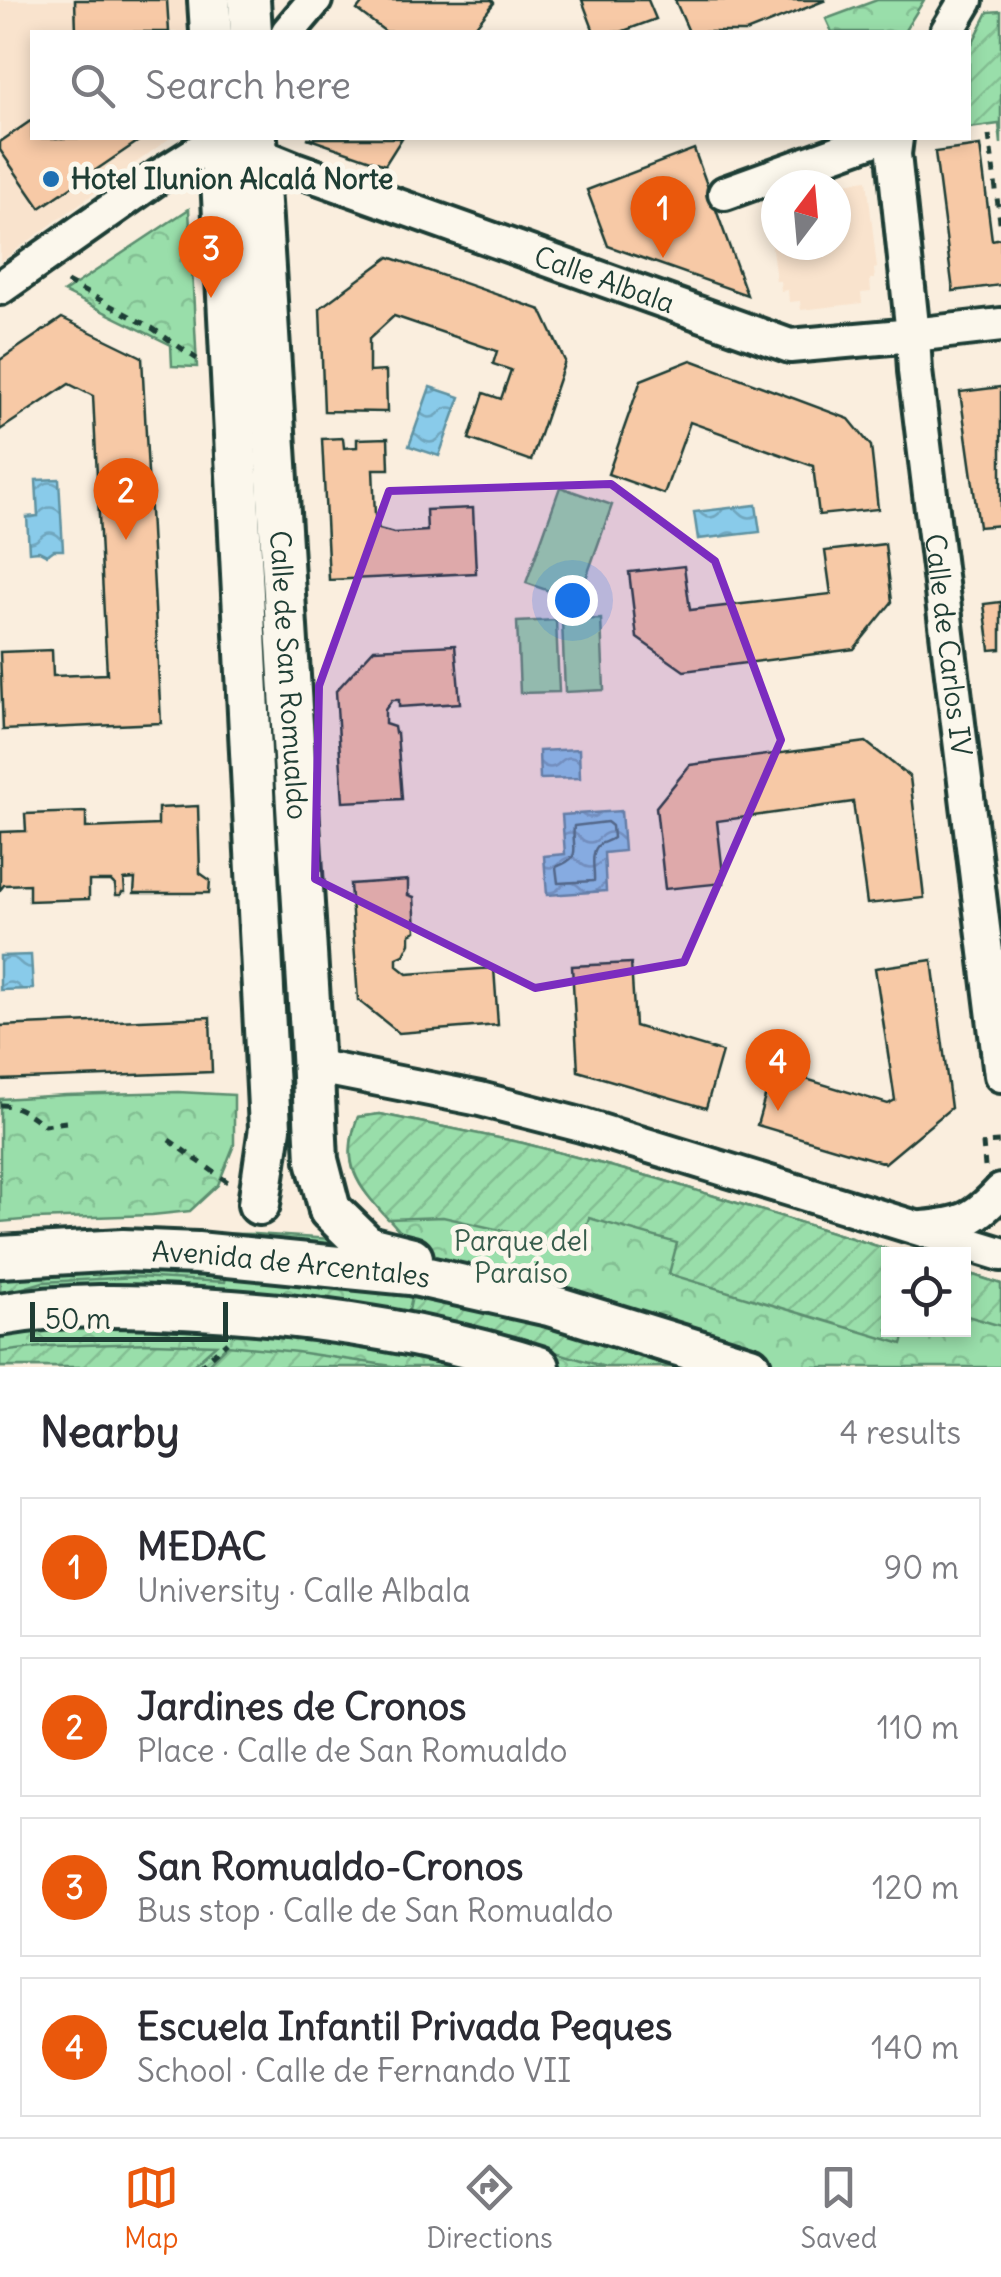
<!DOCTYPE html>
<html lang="en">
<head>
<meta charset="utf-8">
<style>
  :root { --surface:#fff; --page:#f7f7f7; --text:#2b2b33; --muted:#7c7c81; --line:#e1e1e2; --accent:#ea580c }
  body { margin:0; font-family:Delius,sans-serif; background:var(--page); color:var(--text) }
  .controls { position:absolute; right:30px; bottom:30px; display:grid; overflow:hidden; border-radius:0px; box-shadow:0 5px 15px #0003 }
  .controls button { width:90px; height:90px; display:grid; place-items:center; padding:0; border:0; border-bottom:2px solid var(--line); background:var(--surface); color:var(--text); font:50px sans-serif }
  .compass { position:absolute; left:761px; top:170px; width:90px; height:90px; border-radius:50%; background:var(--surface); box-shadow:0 5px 15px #0003; rotate:16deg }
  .scale { position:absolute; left:30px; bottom:25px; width:198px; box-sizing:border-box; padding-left:10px; border:5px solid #1f3d34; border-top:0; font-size:28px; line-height:35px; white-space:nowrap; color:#1f3d34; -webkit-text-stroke:8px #fbf7ec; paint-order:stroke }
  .you { position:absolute; left:572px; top:600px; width:35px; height:35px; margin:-25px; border:8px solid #fff; border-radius:50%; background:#1a73e8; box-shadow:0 0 0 15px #1a73e833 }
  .badge { display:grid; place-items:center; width:65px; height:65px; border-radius:50%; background:var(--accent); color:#fff; font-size:32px; font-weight:700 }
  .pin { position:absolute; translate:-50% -82px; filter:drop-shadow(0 2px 5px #0008) }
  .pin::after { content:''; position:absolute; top:52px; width:35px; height:30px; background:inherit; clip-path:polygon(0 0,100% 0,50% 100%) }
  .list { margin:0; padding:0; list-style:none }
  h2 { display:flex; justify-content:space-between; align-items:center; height:130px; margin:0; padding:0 40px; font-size:42px }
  h2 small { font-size:32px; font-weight:400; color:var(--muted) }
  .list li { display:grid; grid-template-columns:65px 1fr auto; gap:30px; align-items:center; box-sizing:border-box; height:140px; margin:0 20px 20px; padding:0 20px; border:2px solid var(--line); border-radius:0px }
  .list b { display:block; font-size:38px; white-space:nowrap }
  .list p { margin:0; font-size:32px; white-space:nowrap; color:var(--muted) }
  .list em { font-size:32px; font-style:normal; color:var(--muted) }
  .icon { flex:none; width:55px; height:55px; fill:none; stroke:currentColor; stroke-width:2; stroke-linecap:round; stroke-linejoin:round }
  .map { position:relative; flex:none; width:1001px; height:1367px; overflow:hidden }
  .search { position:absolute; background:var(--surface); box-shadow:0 5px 15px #0003; left:30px; right:30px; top:30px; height:110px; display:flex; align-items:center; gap:25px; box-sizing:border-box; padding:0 35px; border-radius:0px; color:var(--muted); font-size:38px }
  .sheet { height:770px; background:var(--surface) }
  nav { display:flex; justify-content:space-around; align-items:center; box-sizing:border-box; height:140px; border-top:2px solid var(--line); background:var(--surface); font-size:28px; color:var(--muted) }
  nav a { display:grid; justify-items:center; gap:5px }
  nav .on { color:var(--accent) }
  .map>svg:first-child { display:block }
  .built { fill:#f9e3cd }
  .forest { fill:url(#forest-crowns); stroke:#5c8e6f; stroke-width:2.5 }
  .garden { fill:url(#garden-furrows); stroke:#5c8e6f; stroke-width:2.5 }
  .pitch { fill:#99deaa; stroke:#5c8e6f; stroke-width:2.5 }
  .water { fill:url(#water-waves); stroke:#5f92a1; stroke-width:2.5 }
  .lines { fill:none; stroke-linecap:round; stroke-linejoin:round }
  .shore { stroke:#49767d; stroke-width:2.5 }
  .building { fill:#f7c9a6; stroke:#1f3d34; stroke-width:2.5 }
  .minor-casing { stroke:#1f3d34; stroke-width:40 }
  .major-casing { stroke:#1f3d34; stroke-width:48 }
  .path { stroke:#1f3d34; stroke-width:5; stroke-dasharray:8 8; stroke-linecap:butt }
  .minor { stroke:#fbf7ec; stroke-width:32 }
  .major { stroke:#fbf7ec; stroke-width:40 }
  .marked { fill:#7b2cbf; fill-opacity:0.2; stroke:#7b2cbf; stroke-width:8; stroke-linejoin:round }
  .poi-dot { fill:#1f6fb2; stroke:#fbf7ec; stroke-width:4 }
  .labels { text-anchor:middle; stroke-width:10; stroke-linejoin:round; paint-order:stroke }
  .poi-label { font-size:28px; font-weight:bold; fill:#1f3d34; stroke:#fbf7ec; text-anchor:start }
  .street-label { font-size:28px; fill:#1f3d34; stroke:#fbf7ec }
  .park-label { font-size:28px; fill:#375d4c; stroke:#fbf7ec }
</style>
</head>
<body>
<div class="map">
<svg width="1001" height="1367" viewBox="0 0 1001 1367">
  <defs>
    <pattern id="forest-crowns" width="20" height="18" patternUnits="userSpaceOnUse" patternTransform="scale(2.5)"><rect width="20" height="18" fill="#99deaa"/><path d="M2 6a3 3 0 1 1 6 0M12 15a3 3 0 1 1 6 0" fill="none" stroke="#83bf93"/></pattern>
    <pattern id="garden-furrows" width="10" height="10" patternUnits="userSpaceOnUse" patternTransform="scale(2.5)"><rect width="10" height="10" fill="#99deaa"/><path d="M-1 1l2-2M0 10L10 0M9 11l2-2" fill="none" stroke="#83bf93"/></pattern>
    <pattern id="water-waves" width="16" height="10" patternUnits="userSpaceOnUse" patternTransform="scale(2.5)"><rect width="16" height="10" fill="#89cbea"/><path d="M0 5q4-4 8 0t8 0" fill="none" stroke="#6fa6be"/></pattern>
  </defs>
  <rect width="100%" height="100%" fill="#faeede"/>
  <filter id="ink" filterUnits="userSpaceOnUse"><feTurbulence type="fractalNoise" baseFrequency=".01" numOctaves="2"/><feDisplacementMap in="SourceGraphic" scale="20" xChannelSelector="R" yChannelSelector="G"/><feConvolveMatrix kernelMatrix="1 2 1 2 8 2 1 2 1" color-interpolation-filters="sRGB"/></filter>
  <g filter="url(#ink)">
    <g class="built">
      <polygon points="0,0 187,0 186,32 32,32 32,138 170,138 0,262"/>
      <polygon points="867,180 877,268 874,269 875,279 870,279 871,292 861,293 862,303 801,310 800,301 789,302 788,290 781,291 780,281 776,281 766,199 776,198 776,245 836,245 836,185 829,185"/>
    </g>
    <g class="forest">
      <polygon points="877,0 924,0 904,32 832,32 826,19"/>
      <polygon points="189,209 197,367 172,366 171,345 64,292"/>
      <polygon points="178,1092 234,1095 234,1145 218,1185 190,1211 152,1215 35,1219 0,1222 0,1099 66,1095"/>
      <path d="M380,1114L523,1143L659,1179L903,1254H888V1330H964V1272L1001,1284V1367H0V1239L157,1233L254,1234L410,1244C379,1200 332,1182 358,1117Z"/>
    </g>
    <g class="garden">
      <polygon points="1001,11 1001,144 999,124 969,128 969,50 988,12"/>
      <path d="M380,1114L523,1143L659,1179L903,1254H888V1330H906L902,1344L669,1274L677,1243L589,1218L579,1248L443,1217L388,1219C357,1185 340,1163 358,1117Z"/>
      <polygon points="128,1270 227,1272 225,1282 136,1277 43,1282 0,1295 0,1278 50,1272"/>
      <polygon points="964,1272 1001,1284 1001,1326 964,1315"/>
      <polygon points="413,1292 501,1312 689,1367 605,1367 489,1332 408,1315"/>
      <polygon points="152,1343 216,1345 191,1367 0,1367 0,1352 50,1346"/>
      <polygon points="227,1345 297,1352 399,1367 205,1367"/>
    </g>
    <g class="pitch">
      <polygon points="560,487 612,505 578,601 526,583"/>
      <polygon points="601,619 604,690 565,692 562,620"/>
      <polygon points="556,620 559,692 520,693 517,622"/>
    </g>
    <g class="water">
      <polygon points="430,387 460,397 439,456 409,446"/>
      <polygon points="59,479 63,550 54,550 47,555 39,551 29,552 27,517 38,516 36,480"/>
      <polygon points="756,505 760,532 698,539 694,512"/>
      <polygon points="579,749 580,778 540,779 539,751"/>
      <polygon points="621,811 624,851 604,853 606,891 547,895 544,856 565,854 562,815"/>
      <polygon points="31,955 33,989 0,990 0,956"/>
    </g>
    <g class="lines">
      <path class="shore" d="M607,822L612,826L613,838C609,841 604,842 600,844C589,851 595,871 594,881L558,883L556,867C584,856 571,850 574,826Z"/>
    </g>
    <g class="building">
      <polygon points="75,0 167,0 169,32 76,32"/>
      <polygon points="365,0 492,0 494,3 471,32 386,32 357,10"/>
      <polygon points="582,0 648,0 656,19 621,32 594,32"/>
      <polygon points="675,0 826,0 746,32 689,32"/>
      <polygon points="32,120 32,138 143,138 40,208 0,150 0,142"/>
      <polygon points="307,138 402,138 385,165"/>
      <polygon points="980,146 992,240 1001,238 1001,285 953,291 935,152"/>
      <polygon points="694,149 747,295 608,246 587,190"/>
      <polygon points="389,257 541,310 565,361 531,461 469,439 484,393 501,399 511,370 493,364 497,351 394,316 369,339 369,372 386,371 387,412 324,411 320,308"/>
      <polygon points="62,318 142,357 161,723 3,730 0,652 52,650 53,676 107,674 93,396 69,384 0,430 0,360"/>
      <polygon points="691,360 849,419 871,446 878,509 819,515 813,466 690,422 664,494 608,474 641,380"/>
      <polygon points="1001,387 1001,525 979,527 960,392"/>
      <polygon points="343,438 344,448 357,447 357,439 388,438 389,469 373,469 375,515 379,529 394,533 427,531 426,510 473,508 476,573 329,580 322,439"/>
      <polygon points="885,544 892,602 854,649 684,671 637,638 629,572 684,566 690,610 831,594 825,551"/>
      <polygon points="1001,602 1001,649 990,650 984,604"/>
      <polygon points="455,645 460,703 399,707 399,700 392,700 385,710 385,724 394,727 395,733 397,733 402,799 343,802 336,691 374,649"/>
      <polygon points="866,742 910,777 924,898 867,904 853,802 717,821 724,883 665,889 656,807 690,765"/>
      <polygon points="198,806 200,873 210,880 209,893 134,893 135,879 124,880 125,892 122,892 121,895 116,895 115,885 111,881 89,881 89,899 29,901 29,884 4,885 0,890 0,832 26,831 25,814 86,812 86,828 158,825 158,808"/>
      <polygon points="408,880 408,895 414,897 416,931 410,934 410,943 404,955 397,958 397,966 407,974 494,968 498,1025 399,1033 358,1000 350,884"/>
      <polygon points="932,960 951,1108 885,1163 757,1125 773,1069 888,1104 895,1100 875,968"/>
      <polygon points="631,963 635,1026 722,1052 706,1108 578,1071 572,966"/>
      <polygon points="210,1017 212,1072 0,1080 0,1026"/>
    </g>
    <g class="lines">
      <defs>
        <g id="minor">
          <polyline points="288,32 315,0"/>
          <polyline points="947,32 966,0"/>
          <path id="s1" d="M896,138L894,154L913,335L915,371L1001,1075"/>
          <path id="s2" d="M238,146L295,169L790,346L913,335L1001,325"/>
          <polyline points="725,193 878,138"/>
          <polyline points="0,288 158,177 220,138"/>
          <polyline points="313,1066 480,1099 581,1125 1001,1254"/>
          <path d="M923,1228C962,1224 973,1221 1001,1191"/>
        </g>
        <g id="major">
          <polyline points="209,0 211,32"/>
          <polyline points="249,0 251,32"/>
          <polyline points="220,138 270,1128 259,1204"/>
          <path id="s3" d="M256,138L311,1034L317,1160L330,1210"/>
          <polyline points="330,1210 368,1247 412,1258"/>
          <path id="s4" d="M0,1257L123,1250L197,1253L410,1274L549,1305L750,1367"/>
          <path d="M0,1315C66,1303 132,1305 199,1309C315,1315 428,1332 539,1367"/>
        </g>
      </defs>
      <use href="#minor" class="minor-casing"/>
      <use href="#major" class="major-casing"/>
      <g class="path">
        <polyline points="989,135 1001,229"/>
        <polyline points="67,282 152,328 197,359"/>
        <path d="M0,1105C17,1104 30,1115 44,1125L66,1122"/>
        <polyline points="169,1140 232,1185"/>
        <polyline points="985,1167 983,1143 1001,1142"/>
        <polyline points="199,1367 227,1342"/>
      </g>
      <use href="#minor" class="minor"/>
      <use href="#major" class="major"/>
    </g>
  </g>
  <path class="marked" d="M611,484L715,561L781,740L684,962L535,988L315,879L319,686L389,491Z"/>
  <circle class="poi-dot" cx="51" cy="179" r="10"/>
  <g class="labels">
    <g class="poi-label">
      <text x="71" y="189">Hotel Ilunion Alcalá Norte</text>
    </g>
    <g class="street-label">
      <text dy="10" stroke="none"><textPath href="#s2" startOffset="390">Calle Albala</textPath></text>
      <text dy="10" stroke="none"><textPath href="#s1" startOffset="510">Calle de Carlos IV</textPath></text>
      <text dy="10" stroke="none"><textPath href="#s3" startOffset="538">Calle de San Romualdo</textPath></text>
      <text dy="10" stroke="none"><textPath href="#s4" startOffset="292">Avenida de Arcentales</textPath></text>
    </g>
    <g class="park-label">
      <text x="521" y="1251">Parque del<tspan x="521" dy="32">Paraíso</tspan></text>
    </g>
  </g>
</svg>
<div class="controls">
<button><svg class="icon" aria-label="locate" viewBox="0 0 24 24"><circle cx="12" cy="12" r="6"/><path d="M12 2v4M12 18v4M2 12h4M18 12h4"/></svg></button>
</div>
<svg class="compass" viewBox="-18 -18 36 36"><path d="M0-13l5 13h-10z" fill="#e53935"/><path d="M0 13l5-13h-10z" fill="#7c7c81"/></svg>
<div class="scale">50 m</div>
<div class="you"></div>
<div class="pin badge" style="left:663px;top:258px">1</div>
<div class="pin badge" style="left:126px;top:540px">2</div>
<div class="pin badge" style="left:211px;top:298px">3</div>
<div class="pin badge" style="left:778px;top:1111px">4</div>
<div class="search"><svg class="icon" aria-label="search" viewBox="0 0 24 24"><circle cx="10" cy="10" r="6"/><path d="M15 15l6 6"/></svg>Search here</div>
</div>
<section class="sheet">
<h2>Nearby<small>4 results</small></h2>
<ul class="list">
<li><span class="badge">1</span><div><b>MEDAC</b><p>University · Calle Albala</p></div><em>90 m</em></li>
<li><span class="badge">2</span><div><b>Jardines de Cronos</b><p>Place · Calle de San Romualdo</p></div><em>110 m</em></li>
<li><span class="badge">3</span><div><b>San Romualdo-Cronos</b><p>Bus stop · Calle de San Romualdo</p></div><em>120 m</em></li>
<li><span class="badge">4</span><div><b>Escuela Infantil Privada Peques</b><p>School · Calle de Fernando VII</p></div><em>140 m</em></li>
</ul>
</section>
<nav>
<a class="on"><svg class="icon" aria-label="map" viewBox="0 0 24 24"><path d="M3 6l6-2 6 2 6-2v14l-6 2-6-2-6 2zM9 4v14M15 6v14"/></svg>Map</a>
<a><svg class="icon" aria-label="directions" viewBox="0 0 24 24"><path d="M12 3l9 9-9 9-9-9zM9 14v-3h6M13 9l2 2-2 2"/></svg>Directions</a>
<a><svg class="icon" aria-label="saved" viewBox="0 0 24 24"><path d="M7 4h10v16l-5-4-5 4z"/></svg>Saved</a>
</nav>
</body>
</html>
